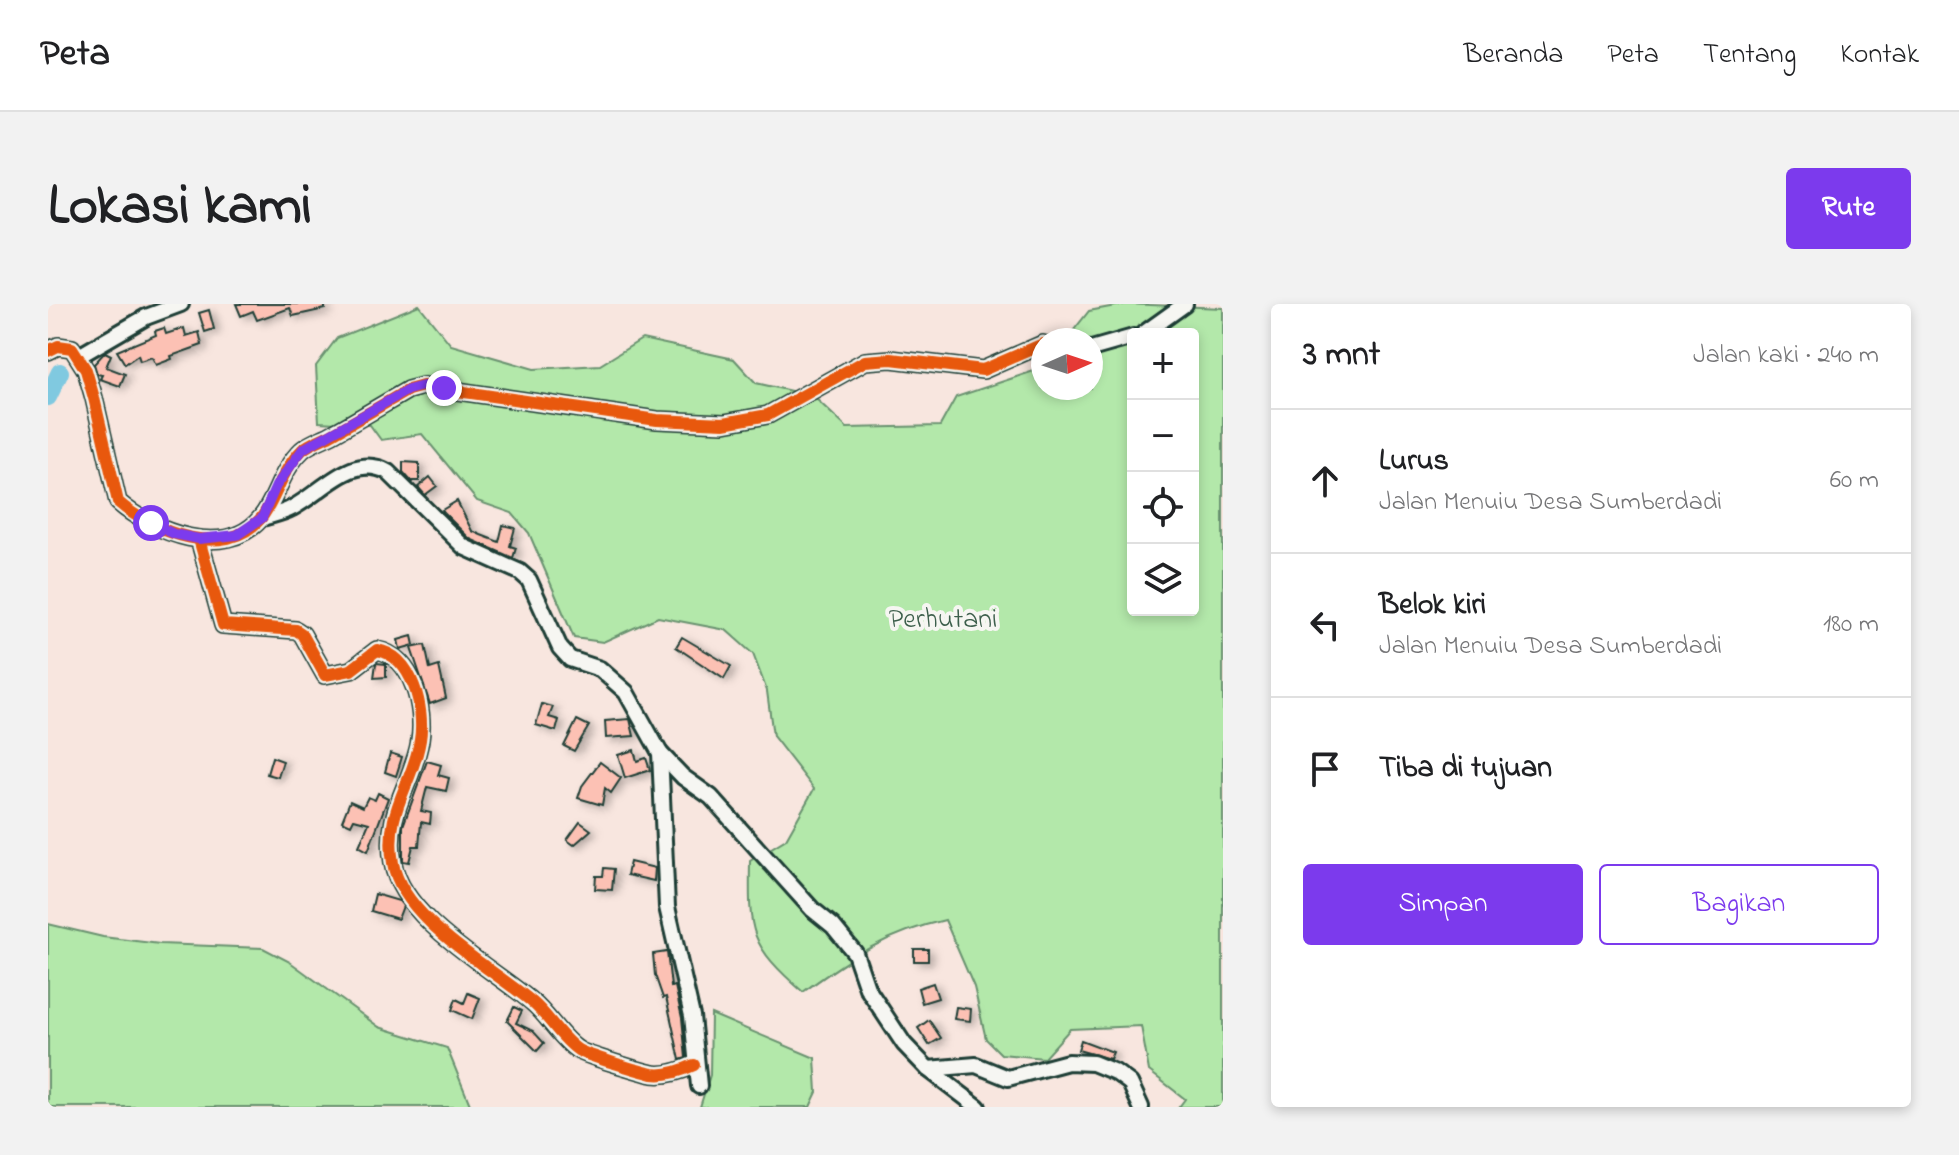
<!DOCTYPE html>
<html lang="id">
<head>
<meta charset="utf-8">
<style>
  :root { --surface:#fff; --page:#f2f2f2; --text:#202124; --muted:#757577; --line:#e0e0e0; --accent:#7c3aed }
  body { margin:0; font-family:"Indie Flower",sans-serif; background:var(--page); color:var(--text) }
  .controls { position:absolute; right:24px; top:24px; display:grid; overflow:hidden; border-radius:8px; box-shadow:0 4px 12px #0003 }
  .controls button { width:72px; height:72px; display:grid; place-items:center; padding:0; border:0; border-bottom:2px solid var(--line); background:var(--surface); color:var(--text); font:40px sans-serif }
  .compass { position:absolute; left:983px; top:24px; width:72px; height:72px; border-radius:50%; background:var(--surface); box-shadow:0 4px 12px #0003; rotate:87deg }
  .stop { position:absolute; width:24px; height:24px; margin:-18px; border:6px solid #7c3aed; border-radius:50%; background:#fff }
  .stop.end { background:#7c3aed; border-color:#fff; box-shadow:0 2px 8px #0008 }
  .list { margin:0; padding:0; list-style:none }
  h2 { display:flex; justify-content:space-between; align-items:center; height:104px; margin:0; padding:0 32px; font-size:34px }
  h2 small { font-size:26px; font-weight:400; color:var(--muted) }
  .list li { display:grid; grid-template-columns:52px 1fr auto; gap:24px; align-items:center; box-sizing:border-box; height:144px; padding:0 32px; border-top:2px solid var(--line) }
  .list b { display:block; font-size:30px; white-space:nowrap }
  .list p { margin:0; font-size:26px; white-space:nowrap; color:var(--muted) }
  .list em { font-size:26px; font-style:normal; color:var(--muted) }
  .actions { display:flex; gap:16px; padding:24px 32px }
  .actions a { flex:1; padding:18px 0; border:2px solid var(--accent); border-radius:8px; text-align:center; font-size:28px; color:var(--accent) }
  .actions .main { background:var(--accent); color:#fff }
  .icon { flex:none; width:44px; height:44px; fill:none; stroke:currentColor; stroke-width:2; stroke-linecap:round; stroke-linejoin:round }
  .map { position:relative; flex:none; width:1175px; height:803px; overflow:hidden; border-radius:8px }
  header { display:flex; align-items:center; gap:48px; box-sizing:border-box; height:112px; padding:0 40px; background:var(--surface); border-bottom:2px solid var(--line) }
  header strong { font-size:38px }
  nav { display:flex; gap:44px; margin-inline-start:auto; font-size:28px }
  .intro { display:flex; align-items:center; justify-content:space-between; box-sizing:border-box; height:192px; padding:0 48px }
  h1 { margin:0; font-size:56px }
  .button { padding:20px 36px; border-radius:8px; background:var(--accent); color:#fff; font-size:28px; font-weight:700 }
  main { display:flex; gap:48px; padding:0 48px }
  aside { flex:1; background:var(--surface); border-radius:8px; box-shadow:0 4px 12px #0003 }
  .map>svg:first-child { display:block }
  .green { fill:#b3e8aa; stroke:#69926f; stroke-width:2; fill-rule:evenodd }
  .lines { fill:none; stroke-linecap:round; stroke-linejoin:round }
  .river { stroke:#80c9e0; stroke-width:18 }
  .building { fill:#fcc1b4; stroke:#1f3d34; stroke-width:2; filter:url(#shadow) }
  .minor-casing { stroke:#1f3d34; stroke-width:20 }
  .minor { stroke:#f6f6f2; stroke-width:14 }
  .cycleway-casing { stroke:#f6f6f2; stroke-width:17 }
  .cycleway { stroke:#e8590c; stroke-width:12 }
  .route { stroke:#7c3aed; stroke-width:10 }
  .labels { text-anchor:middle; stroke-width:8; stroke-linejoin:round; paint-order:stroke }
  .park-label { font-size:28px; fill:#3d5f4c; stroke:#f6f6f2 }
</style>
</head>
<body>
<header>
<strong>Peta</strong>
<nav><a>Beranda</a><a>Peta</a><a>Tentang</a><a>Kontak</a></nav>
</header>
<div class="intro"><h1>Lokasi kami</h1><a class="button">Rute</a></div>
<main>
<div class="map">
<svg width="1175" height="803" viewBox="0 0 1175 803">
  <defs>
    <filter id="shadow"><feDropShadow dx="5" dy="3" stdDeviation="4" flood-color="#0004"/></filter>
  </defs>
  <rect width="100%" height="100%" fill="#f8e6df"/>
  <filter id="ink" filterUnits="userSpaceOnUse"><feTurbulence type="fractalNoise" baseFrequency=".0125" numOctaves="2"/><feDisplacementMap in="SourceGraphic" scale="16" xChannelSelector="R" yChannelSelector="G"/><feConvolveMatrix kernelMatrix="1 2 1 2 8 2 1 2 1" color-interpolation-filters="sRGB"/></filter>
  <g filter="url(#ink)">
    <g class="green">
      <path d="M1078,0L1175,4V803H1131L1137,795L1101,767L1093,722L1022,725L996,754L953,750L938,735L926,683L897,616C839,629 803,653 755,688C700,640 701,628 702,557L738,535L766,485L725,432L719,387L705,350L678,326L610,313L555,338L526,334L481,229L464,209L429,197L374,130L333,136L322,121L271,118L268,62L289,34L371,1L403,41L486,65L552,61L594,35L686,55L708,79L765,92L799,124L892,122L908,93L995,64V84H1043V36H1018L1041,7ZM1085,30H1145V306H1085Z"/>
      <polygon points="0,620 55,633 112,640 215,644 242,658 331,723 399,744 423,803 0,803"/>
      <polygon points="663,710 767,754 769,788 762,803 652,803 662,771"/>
    </g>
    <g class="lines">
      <polyline class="river" points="0,93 12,68"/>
    </g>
    <g class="building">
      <polygon points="188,0 277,0 277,5 245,12 242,4 209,16 205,7 193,12"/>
      <polygon points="161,6 166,25 157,28 151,9"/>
      <polygon points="116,24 118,30 136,24 138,32 151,28 154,41 123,52 124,55 108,61 104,53 92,57 90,51 77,60 69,47 108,31 107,27"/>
      <polygon points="57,48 63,51 58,63 77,70 72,82 52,75 54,71 49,70 46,60"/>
      <polygon points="355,158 371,159 371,177 363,177 355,168"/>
      <polygon points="382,173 389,182 377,191 370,183"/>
      <polygon points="409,197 424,227 433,231 451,238 455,221 467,224 462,242 468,244 465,254 422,235 396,209 394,206"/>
      <polygon points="364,332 366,341 352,345 350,336"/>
      <polygon points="634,333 683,362 676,375 628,343"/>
      <polygon points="377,341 382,365 391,362 398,394 382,400 363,344"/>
      <polygon points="328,359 338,360 338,373 326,374"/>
      <polygon points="494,400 505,403 501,413 511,416 508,427 488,421"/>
      <polygon points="582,415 586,432 558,434 557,417"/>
      <polygon points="529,416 541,422 526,447 516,442"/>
      <polygon points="586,446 589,457 598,454 602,466 577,474 570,451"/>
      <polygon points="342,449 354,453 348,472 337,468"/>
      <polygon points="224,453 235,457 230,473 219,470"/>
      <polygon points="379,457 393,461 390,471 401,474 398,487 379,483 373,507 383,509 382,520 373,518 371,542 365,542 361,558 355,557 355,522"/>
      <polygon points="552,458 573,474 563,489 557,484 554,501 530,494 534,482"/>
      <polygon points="330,489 340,494 320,547 311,542 321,519 306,515 303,521 294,517 302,497 315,503 320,493 327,496"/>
      <polygon points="532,518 543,526 526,541 519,536"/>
      <polygon points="582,558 607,564 606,577 579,571"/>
      <polygon points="556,564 566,565 564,586 547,585 548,572 555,572"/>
      <polygon points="327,590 351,597 355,602 350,615 323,607"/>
      <rect x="866" y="645" width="14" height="12"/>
      <polygon points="619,648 623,683 627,682 634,714 638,754 632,756 618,693 615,694 607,671 605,650"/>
      <polygon points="885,679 890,694 874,699 870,684"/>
      <polygon points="420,689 432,694 424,715 404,706 408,695 416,699"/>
      <polygon points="466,703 474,707 468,719 485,727 496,739 489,747 459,717"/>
      <polygon points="908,703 923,705 922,717 906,715"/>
      <polygon points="881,716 893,734 881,741 870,724"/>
      <polygon points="1033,736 1065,748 1062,755 1030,746"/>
    </g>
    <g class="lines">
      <defs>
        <g id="minor">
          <polyline points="1095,30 1137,0"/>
          <polyline points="1043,45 1085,33"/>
          <path d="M0,47L10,42L24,44L38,66L46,94L70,198C104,228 177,257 213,214C229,195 232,167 254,146C263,138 276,135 286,129C311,115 336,100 360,86L375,82L609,116L676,119L720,111L817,57L843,55L935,66L995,40"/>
          <polyline points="31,52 98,13 133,0"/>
          <path d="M214,214C224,211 235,209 244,204C275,188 304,148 340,168L416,243L472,268L481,276L512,344L522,355L552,365L578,388L612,449L619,603L644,712L651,782"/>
          <path d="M151,235L175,321L248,326L254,330L277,371L303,366L329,346C365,352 377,405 372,436C365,481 336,506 345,559C354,615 444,664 484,698C500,711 513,735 530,746C537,751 595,768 605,770C619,772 633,767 646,761"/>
          <polyline points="612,449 635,473 663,493 764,605 785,622 807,649 819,684 856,740 880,765 930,803"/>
          <polyline points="880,765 928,761 960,774 1020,758 1045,759 1067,768 1082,779 1093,803"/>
        </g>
      </defs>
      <use href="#minor" class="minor-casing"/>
      <use href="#minor" class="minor"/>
      <defs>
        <g id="cycleway">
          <path d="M0,47L10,42L24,44L38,66L46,94L70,198C104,228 177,257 213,214C229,195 232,167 254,146C263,138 276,135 286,129C311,115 336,100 360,86L375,82L609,116L676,119L720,111L817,57L843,55L935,66L995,40"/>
          <path d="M151,235L175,321L248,326L254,330L277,371L303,366L329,346C365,352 377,405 372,436C365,481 336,506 345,559C354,615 444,664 484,698C500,711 513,735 530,746C537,751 595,768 605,770C619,772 633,767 646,761"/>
        </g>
      </defs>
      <use href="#cycleway" class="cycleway-casing"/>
      <use href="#cycleway" class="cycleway"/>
    </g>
  </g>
  <g class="lines" filter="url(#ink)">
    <polyline class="route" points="103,219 126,230 151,235 189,231 214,214 228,182 255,145 360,86 375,82 396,84"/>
  </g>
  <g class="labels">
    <g class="park-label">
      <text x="895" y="323">Perhutani</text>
    </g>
  </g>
</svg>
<div class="controls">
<button>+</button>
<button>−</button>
<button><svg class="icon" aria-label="locate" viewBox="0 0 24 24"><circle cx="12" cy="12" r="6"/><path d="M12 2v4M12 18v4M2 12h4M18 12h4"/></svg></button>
<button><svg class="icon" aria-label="layers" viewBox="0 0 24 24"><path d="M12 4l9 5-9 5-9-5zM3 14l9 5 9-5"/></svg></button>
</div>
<svg class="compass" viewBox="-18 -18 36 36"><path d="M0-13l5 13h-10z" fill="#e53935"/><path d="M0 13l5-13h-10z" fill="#757577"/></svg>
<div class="stop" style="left:103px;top:219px"></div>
<div class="stop end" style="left:396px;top:84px"></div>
</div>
<aside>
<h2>3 mnt<small>Jalan kaki · 240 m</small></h2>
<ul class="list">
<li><svg class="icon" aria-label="ahead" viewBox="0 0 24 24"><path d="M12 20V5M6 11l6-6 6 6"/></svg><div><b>Lurus</b><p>Jalan Menuiu Desa Sumberdadi</p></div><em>60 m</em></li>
<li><svg class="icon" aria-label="left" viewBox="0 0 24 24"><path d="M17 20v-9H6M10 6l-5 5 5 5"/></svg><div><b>Belok kiri</b><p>Jalan Menuiu Desa Sumberdadi</p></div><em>180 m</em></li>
<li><svg class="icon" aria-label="arrive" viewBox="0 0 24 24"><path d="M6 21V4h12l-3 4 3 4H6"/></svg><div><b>Tiba di tujuan</b></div></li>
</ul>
<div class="actions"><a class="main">Simpan</a><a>Bagikan</a></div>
</aside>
</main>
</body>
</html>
